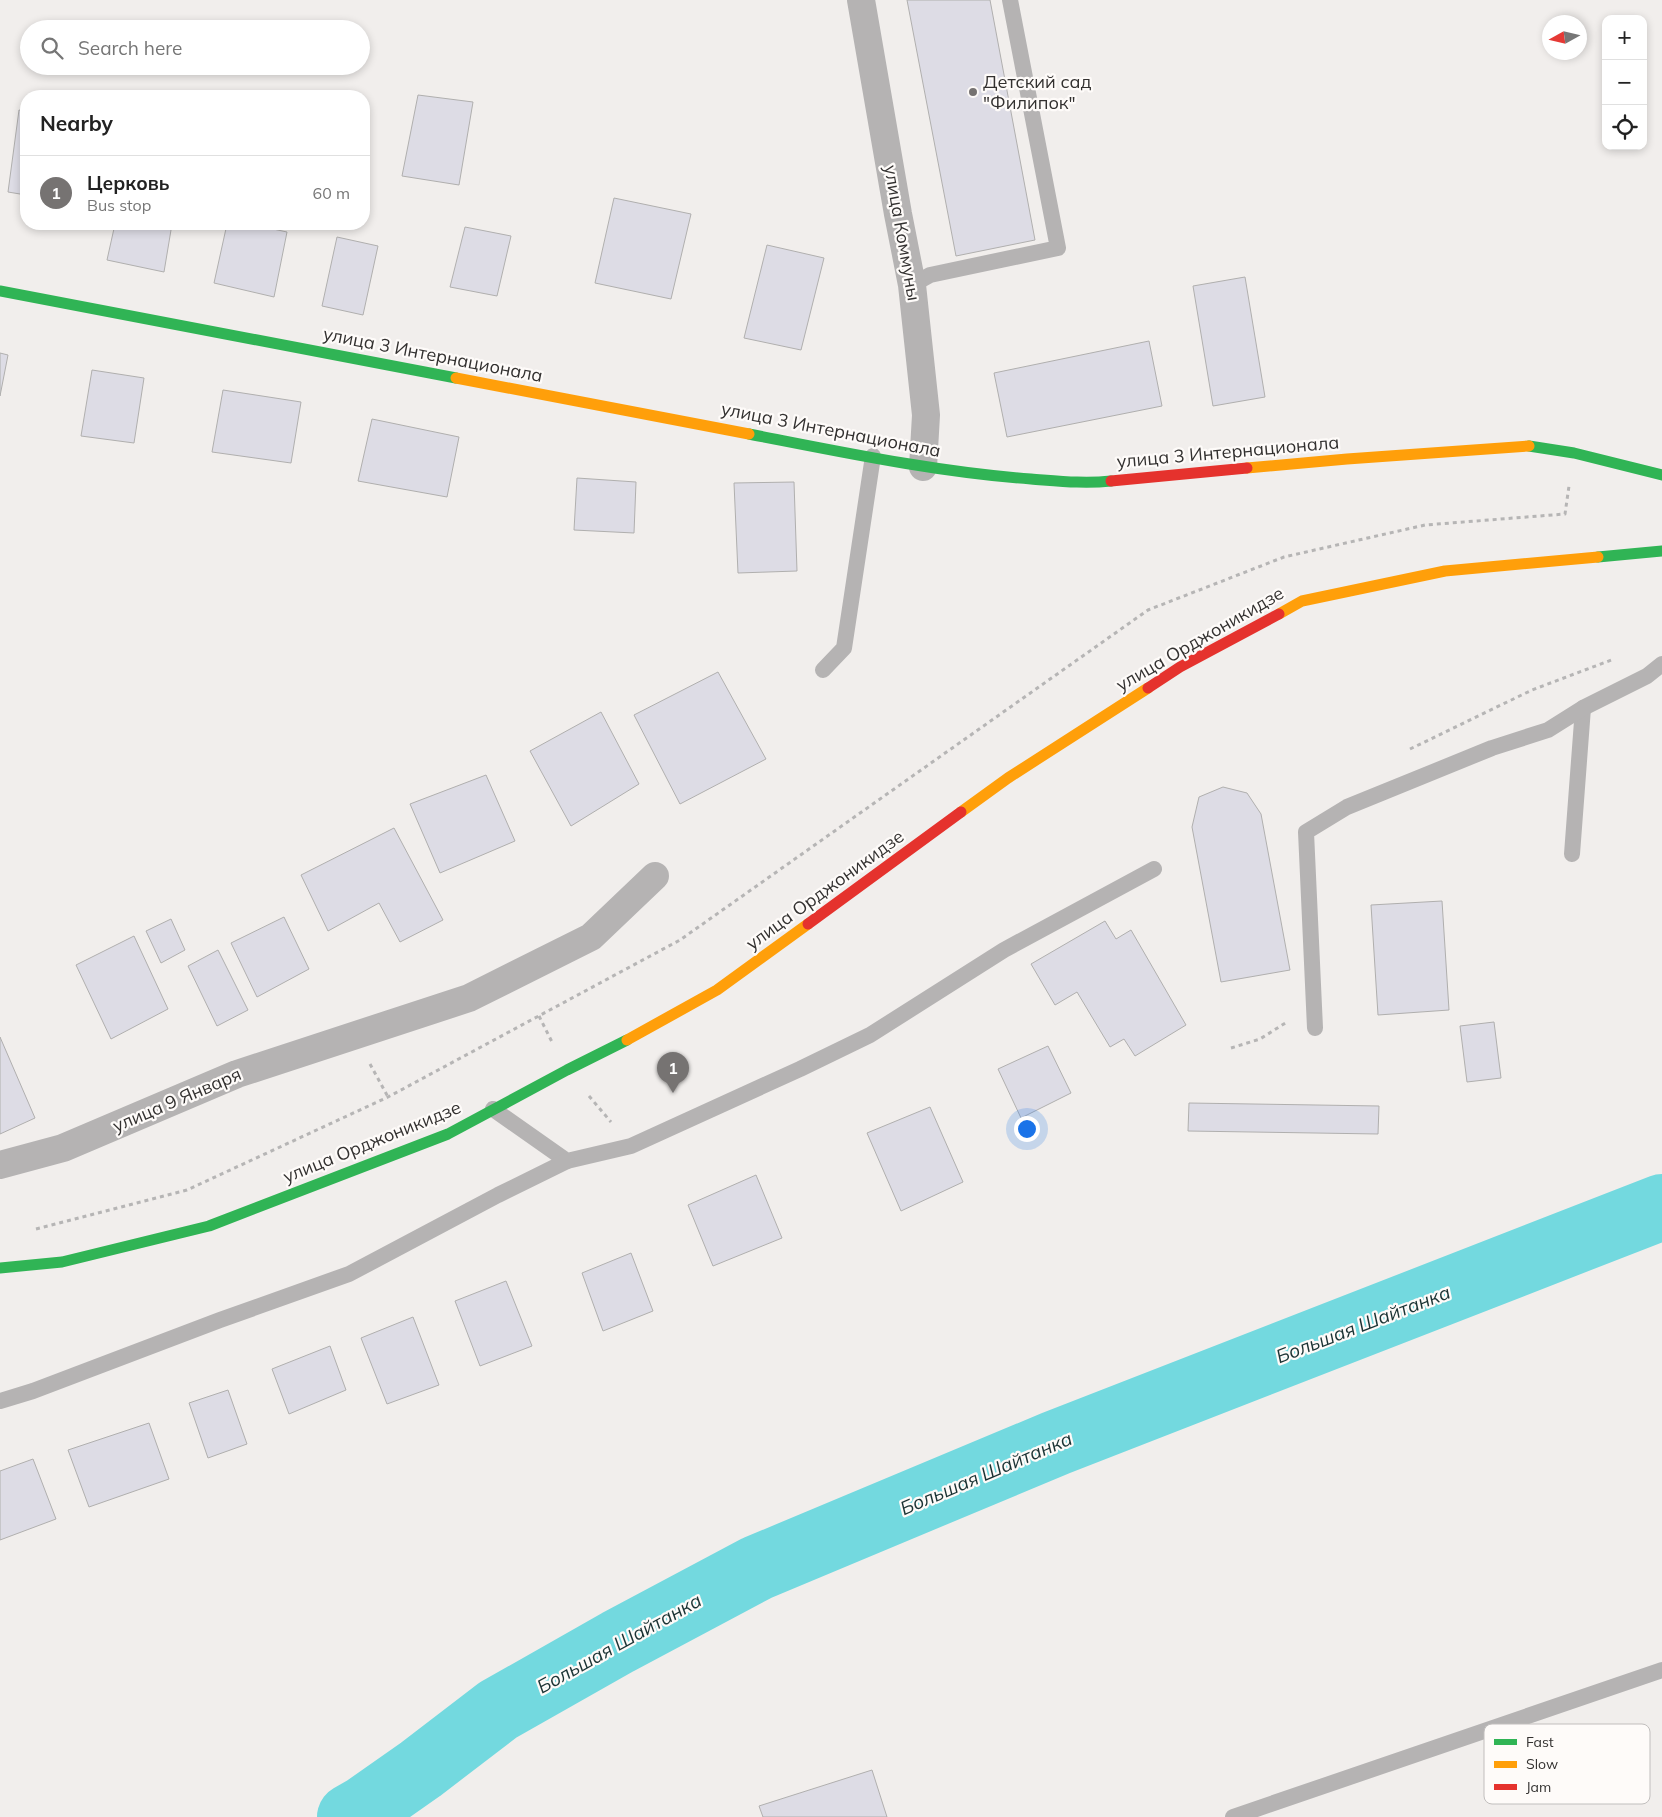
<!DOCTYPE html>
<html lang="en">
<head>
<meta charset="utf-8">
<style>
  :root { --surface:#fff; --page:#f6f6f6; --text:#222; --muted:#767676; --line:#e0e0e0; --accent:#767372 }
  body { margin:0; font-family:Mulish,sans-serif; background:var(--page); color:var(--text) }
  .controls { position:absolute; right:15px; top:15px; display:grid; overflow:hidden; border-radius:10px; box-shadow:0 2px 8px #0003 }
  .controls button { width:45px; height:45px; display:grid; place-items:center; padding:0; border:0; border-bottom:1px solid var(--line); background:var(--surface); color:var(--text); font:25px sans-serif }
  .compass { position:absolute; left:1542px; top:15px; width:45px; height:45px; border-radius:50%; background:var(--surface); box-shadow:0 2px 8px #0003; rotate:262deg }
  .you { position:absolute; left:1026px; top:1128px; width:18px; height:18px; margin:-12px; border:4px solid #fff; border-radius:50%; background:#1a73e8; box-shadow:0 0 0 8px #1a73e833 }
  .badge { display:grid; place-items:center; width:32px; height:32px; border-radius:50%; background:var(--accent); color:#fff; font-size:16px; font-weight:700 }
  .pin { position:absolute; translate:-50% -41px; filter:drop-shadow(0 1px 2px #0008) }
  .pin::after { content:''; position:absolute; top:26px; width:18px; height:15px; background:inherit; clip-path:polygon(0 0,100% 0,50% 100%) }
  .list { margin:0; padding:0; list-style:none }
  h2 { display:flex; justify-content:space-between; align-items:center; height:65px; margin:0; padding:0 20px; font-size:21px }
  h2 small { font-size:16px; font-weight:400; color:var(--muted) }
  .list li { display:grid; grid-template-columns:32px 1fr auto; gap:15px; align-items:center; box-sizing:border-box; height:75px; padding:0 20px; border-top:1px solid var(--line) }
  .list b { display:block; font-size:19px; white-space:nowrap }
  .list p { margin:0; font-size:16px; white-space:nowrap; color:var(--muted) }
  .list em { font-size:16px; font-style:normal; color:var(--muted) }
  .icon { flex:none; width:28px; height:28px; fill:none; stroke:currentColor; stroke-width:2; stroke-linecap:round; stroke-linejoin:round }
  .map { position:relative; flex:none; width:1662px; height:1817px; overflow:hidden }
  .search { position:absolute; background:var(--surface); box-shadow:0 2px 8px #0003; left:20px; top:20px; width:350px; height:55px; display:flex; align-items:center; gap:12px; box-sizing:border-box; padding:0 18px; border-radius:28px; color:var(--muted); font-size:19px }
  .panel { position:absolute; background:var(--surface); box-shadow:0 2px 8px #0003; left:20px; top:90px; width:350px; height:140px; border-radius:20px }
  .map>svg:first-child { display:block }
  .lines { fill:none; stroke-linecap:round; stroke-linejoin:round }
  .river { stroke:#73d9df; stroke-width:66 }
  .building { fill:#dddce5; stroke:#b0afae }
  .path { stroke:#b6b5b5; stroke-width:3; stroke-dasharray:4 4; stroke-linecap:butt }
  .lane { stroke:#b5b3b3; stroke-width:16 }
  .street { stroke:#b5b3b3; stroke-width:28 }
  .fast { stroke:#30b455; stroke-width:11 }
  .slow { stroke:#ff9f0a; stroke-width:11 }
  .jam { stroke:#e5322d; stroke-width:11 }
  .poi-dot { fill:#767372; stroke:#fefbf9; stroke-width:2 }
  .labels { text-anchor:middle; stroke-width:4.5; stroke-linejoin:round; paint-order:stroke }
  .poi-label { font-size:18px; fill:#333130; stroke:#fefbf9; text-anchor:start }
  .street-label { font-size:18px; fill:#333130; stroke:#fefbf9 }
  .water-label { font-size:19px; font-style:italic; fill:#1b3334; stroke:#fefbf9 }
  .key { fill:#fefbf9; stroke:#c1bebd; stroke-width:1 }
  .key-label { font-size:14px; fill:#333130 }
</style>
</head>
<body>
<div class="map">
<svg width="1662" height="1817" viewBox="0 0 1662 1817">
  <rect width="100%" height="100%" fill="#f1eeec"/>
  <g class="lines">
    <polyline class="river" points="350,1817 364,1809 421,1769 498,1710 618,1642 757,1568 1056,1443 1662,1207"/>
  </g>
  <g class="building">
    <polygon points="907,0 990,0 1035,240 956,256"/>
    <polygon points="418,95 473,102 459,185 402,176"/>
    <polygon points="19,110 26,111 26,195 8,192"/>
    <polygon points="614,198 691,214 671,299 595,283"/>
    <polygon points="115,224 172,224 164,272 107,260"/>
    <polygon points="227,224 250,224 287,232 274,297 214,283"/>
    <polygon points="465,227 511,236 497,296 450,287"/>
    <polygon points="337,237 378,246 363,315 322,306"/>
    <polygon points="767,245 824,258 801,350 744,338"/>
    <polygon points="1245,277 1265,397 1213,406 1193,286"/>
    <polygon points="1149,341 1162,406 1007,437 994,373"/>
    <polygon points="0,353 8,355 0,396"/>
    <polygon points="92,370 144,378 134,443 81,436"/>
    <polygon points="223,390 301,402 291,463 212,452"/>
    <polygon points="372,419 459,437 447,497 358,481"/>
    <polygon points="577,478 636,482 634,533 574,530"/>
    <polygon points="794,482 797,571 738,573 734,483"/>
    <polygon points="718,672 766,759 680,804 634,715"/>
    <polygon points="601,712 639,784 571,826 530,751"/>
    <polygon points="486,775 515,841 440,873 410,804"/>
    <polygon points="1223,787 1247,793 1261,814 1290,970 1221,982 1192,827 1199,797"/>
    <polygon points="394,828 443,920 400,942 379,903 328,931 301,875"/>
    <polygon points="1442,901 1449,1010 1378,1015 1371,905"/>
    <polygon points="284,917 309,969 257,997 231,943"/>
    <polygon points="171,919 185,950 161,963 146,931"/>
    <polygon points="1105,921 1116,939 1131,930 1186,1025 1135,1056 1124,1039 1110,1047 1077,992 1055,1005 1031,964"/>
    <polygon points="134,936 168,1009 111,1039 76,965"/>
    <polygon points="218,950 248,1010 217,1026 188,966"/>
    <polygon points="1494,1022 1501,1078 1467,1082 1460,1026"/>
    <polygon points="0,1037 35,1118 0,1134"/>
    <polygon points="1048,1046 1071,1093 1021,1118 998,1069"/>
    <polygon points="1189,1103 1379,1106 1378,1134 1188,1131"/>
    <polygon points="930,1107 963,1182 901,1211 867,1133"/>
    <polygon points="756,1175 782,1238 713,1266 688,1205"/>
    <polygon points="631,1253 653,1311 603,1331 582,1273"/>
    <polygon points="506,1281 532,1346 480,1366 455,1301"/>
    <polygon points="413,1317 439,1385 387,1404 361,1338"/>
    <polygon points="330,1346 346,1390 289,1414 272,1369"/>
    <polygon points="228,1390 247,1444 208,1458 189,1403"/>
    <polygon points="149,1423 169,1479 89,1507 68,1450"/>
    <polygon points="33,1459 56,1519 0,1540 0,1471"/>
    <polygon points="872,1770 887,1817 763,1817 759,1806"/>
  </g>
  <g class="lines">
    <g class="path">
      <polyline points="1410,749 1532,690 1614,659"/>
      <polyline points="539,1016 552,1042"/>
      <polyline points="1231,1048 1260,1039 1287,1022"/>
      <polyline points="370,1064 388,1097"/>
      <polyline points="589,1096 611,1122"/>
      <polyline points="36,1229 187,1190 388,1097 680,940 1148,610 1284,557 1425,525 1565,514 1569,486"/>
    </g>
    <g class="lane">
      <polyline points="912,285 930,275 1058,248 1010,0"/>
      <polyline points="823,670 844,648 873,456"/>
      <polyline points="1572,854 1583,708"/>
      <polyline points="1315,1028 1306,832 1347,807 1492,748 1548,730 1583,708 1647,676 1662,664"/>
      <polyline points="493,1109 567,1161 631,1146 800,1069 870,1035 1004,950 1154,869"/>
      <polyline points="0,1401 33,1391 220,1320 349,1274 498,1195 567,1161"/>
      <polyline points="1233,1817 1662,1670"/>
    </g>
    <g class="street">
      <polyline points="861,0 898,214 912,285 926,415 923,467"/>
      <polyline points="0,1165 63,1148 237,1074 469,998 591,937 655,876"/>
    </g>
    <g class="fast">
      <polyline points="0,291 456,378"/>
      <path d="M749,434C842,452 936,472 1031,479C1058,481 1084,484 1111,481"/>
      <polyline points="1529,446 1574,453 1662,475"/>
      <polyline points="1598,557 1662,551"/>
      <polyline points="0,1268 62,1262 209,1226 448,1134 567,1070 627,1040"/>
    </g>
    <g class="slow">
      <polyline points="456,378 749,434"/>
      <polyline points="1247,468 1347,459 1529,446"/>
      <polyline points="1279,614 1302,601 1445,571 1598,557"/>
      <polyline points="961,812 1008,778 1148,688"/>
      <polyline points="627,1040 717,990 808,924"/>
    </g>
    <g class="jam">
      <polyline points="1111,481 1247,468"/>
      <polyline points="1148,688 1180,667 1279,614"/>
      <polyline points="808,924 961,812"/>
    </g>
  </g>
  <circle class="poi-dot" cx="973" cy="92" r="5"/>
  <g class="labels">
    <g class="poi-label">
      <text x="983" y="88">Детский сад<tspan x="983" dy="21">"Филипок"</tspan></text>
    </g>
    <g class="street-label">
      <text transform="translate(902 233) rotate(80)" y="6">улица Коммуны</text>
      <text transform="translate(433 355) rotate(11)" y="6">улица 3 Интернационала</text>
      <text transform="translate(831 430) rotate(11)" y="6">улица 3 Интернационала</text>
      <text transform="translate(1228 452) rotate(-5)" y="6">улица 3 Интернационала</text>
      <text transform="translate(1200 639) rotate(-30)" y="6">улица Орджоникидзе</text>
      <text transform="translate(825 890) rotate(-36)" y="6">улица Орджоникидзе</text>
      <text transform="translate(177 1100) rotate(-23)" y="6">улица 9 Января</text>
      <text transform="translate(372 1142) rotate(-22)" y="6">улица Орджоникидзе</text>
    </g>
    <g class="water-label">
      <text transform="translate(1363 1324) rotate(-21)" y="7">Большая Шайтанка</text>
      <text transform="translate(986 1473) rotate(-23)" y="7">Большая Шайтанка</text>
      <text transform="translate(619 1643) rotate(-29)" y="7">Большая Шайтанка</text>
    </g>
  </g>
  <rect x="1484" y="1724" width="166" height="80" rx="8" class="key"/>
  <rect x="1494" y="1739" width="23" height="6" fill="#30b455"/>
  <rect x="1494" y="1761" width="23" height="7" fill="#ff9f0a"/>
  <rect x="1494" y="1784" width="23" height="6" fill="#e5322d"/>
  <g class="key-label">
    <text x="1526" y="1747">Fast</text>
    <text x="1526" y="1769">Slow</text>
    <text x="1526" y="1792">Jam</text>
  </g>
</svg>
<div class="controls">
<button>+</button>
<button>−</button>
<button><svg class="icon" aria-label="locate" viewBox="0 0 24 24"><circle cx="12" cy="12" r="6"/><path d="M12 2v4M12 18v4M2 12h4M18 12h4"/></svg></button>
</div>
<svg class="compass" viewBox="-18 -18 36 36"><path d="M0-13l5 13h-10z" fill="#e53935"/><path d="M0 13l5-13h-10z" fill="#767676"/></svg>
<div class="you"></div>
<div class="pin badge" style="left:673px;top:1093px">1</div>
<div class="search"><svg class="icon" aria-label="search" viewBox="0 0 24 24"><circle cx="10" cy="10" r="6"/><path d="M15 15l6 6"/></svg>Search here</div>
<section class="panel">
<h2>Nearby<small></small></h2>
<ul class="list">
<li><span class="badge">1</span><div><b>Церковь</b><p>Bus stop</p></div><em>60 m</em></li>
</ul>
</section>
</div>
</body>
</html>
